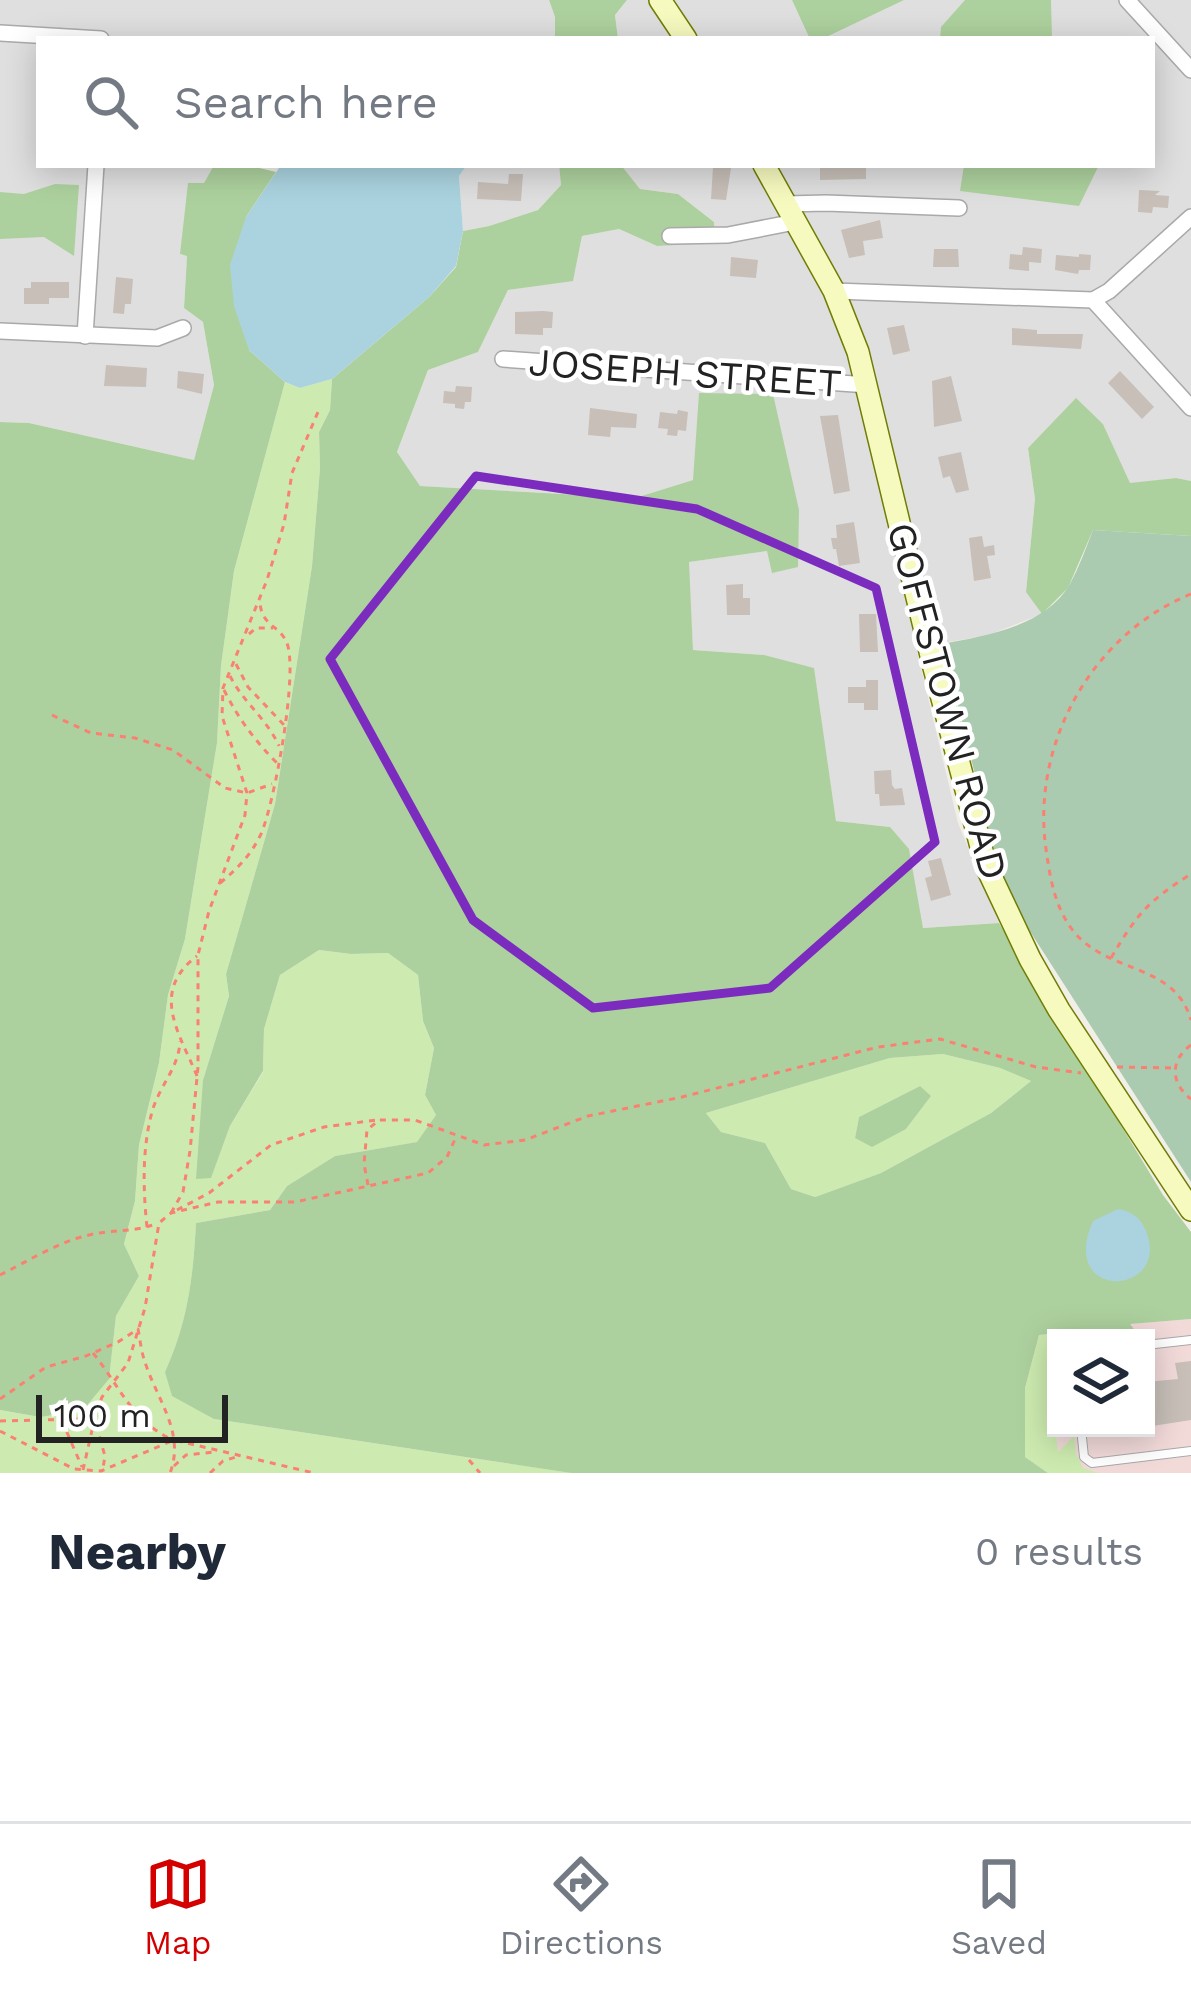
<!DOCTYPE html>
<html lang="en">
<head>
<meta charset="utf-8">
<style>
  :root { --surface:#fff; --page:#f2f2f3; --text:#1f2937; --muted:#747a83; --line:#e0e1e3; --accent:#d40000 }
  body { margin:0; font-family:"Work Sans",sans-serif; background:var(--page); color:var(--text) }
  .controls { position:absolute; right:36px; bottom:36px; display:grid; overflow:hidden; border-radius:0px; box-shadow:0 6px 30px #0003 }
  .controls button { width:108px; height:108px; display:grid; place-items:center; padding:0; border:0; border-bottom:3px solid var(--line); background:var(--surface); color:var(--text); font:60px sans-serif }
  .scale { position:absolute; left:36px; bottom:30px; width:192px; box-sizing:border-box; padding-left:12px; border:6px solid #222; border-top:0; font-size:33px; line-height:42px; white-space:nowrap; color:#222; -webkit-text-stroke:9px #fff; paint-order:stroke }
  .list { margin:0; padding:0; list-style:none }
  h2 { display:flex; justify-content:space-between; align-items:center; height:156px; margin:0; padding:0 48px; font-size:51px }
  h2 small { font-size:39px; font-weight:400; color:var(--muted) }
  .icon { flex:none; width:66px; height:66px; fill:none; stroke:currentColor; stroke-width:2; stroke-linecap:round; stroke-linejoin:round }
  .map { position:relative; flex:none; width:1191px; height:1473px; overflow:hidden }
  .search { position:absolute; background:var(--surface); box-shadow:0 6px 30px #0003; left:36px; right:36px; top:36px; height:132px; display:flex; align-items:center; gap:30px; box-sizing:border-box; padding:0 42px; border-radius:0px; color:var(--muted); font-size:45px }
  .sheet { height:348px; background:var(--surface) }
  nav { display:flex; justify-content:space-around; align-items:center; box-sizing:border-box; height:168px; border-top:3px solid var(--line); background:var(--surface); font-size:33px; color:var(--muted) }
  nav a { display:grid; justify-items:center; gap:6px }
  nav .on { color:var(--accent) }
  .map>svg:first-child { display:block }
  .residential { fill:#e0dfdf }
  .commercial { fill:#f2dad9 }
  .grass { fill:#cdebb0; fill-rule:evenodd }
  .forest { fill:#add19e; fill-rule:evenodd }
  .cemetery { fill:#aacbaf }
  .water { fill:#aad3df }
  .building { fill:#c7bfb8 }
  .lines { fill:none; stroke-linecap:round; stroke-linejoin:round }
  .lane-casing { stroke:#a9a9a9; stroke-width:10 }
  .street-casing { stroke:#a9a9a9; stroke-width:18 }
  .secondary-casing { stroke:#707d05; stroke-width:24 }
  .path { stroke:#fa8072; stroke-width:3; stroke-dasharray:6 6; stroke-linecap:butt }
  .lane { stroke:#fff; stroke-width:8 }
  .street { stroke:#fff; stroke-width:15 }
  .secondary { stroke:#f7fabf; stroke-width:21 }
  .marked { fill:none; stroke:#7b2cbf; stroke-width:9; stroke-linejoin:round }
  .labels { text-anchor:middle; stroke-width:9; stroke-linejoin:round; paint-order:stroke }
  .street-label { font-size:39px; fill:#222; stroke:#fff }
</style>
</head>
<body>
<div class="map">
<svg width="1191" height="1473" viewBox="0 0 1191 1473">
  <rect width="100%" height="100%" fill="#f2efe9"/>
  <g class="residential">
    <polygon points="0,0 549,0 555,17 555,39 39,39 39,165 214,165 204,183 181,255 187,255 184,308 203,322 214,385 194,460 29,423 0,422"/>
    <polygon points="627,0 1191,0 1191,481 1175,478 1130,484 1103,424 1076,399 1028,448 1035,499 1026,591 1042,614 986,636 916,647 958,823 999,923 923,928 890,827 836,821 827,761 764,655 693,650 688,562 768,551 798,566 693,480 635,498 419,486 397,452 428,370 478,352 508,290 573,280 582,236 619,229 657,246 714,242 714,222 678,194 640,189 621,165 1152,165 1152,39 618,39 615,15"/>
    <polygon points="467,165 559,165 561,185 538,210 489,226 463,231 459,176"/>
  </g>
  <polygon class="commercial" points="1191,1319 1191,1473 1048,1473 1039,1335 1068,1338 1056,1338 1056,1428 1146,1428 1146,1338 1132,1338 1138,1337 1128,1324"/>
  <g class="grass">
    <path d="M332,379L330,410L319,432L320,468L312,566L275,804L226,974L229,996L203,1080L211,1177L230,1126L263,1072L264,1029L280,975L319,950L351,954L388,953L418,975L423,1021L434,1048L425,1095L436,1115L418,1142L335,1156L287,1186L270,1210L196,1223C193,1278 188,1322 165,1372L214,1419L572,1473H0V1410L40,1417L109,1378L116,1316L139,1276L124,1244L135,1201L139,1145L159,1063L168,995L185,939L217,743L221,666L234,571L285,382L300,388Z"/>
    <path d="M943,1054L1000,1068L1031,1081L991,1113L881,1173L815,1197L791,1189L765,1143L721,1132L706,1113L890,1058ZM920,1086L930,1097L906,1129L855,1138L859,1117Z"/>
    <polygon points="1061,1333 1068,1338 1056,1338 1056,1372 1050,1377 1058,1452 1074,1436 1076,1453 1083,1468 1099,1473 1048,1473 1025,1457 1025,1388 1039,1335"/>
  </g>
  <g class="forest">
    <polygon points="549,0 627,0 615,15 618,39 555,39 555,17"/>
    <polygon points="792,0 904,0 822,39 810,39"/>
    <polygon points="965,0 1051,0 1052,39 940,39 941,27"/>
    <polygon points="214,165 247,165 276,172 246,217 249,350 285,382 234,571 221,666 217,743 185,939 168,995 159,1063 139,1145 135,1201 124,1244 139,1276 116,1316 109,1379 83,1410 40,1417 0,1410 0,422 29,423 194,460 214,385 203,322 184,308 187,256 180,254 188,183 204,183"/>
    <path d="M559,165H621L640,189L678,194L714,222L715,243L657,246L619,229L582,236L573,281L508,290L478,352L428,370L397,452L420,486L635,498L693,480L699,393L773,394L799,510L798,567L772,573L767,551L689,562L693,650L764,655L814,668L836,821L890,827L909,849L923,928L999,923L1163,1195L1191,1232V1319L1130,1324L1140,1337L1068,1338L1061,1333L1039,1335L1025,1388V1457L1048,1473H571L214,1419L172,1396L165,1372C188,1321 193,1278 196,1223L270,1210L287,1186L335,1156L417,1142L436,1115L425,1095L434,1048L423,1021L418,975L388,953L351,954L319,950L280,975L264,1029L263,1071L230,1126L211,1178L196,1179L203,1080L229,996L226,974L275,804L312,566L320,468L319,432L330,410L332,379L429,297L456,267L463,231L489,226L538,210L561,185ZM943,1054L1000,1068L1031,1081L991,1113L881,1173L815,1197L791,1189L765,1143L721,1132L706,1113L890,1058Z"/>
    <polygon points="964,165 1099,165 1079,206 960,191"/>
    <polygon points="55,184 79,185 74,256 44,237 0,239 0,192 24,194"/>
    <polygon points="1076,398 1103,424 1130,483 1176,478 1191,481 1191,536 1093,530 1068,588 1042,614 1026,592 1035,499 1028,448"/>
    <polygon points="920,1086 931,1096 906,1129 872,1147 855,1138 859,1117"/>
  </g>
  <path class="cemetery" d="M1093,530L1191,536V1182L1015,908L998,865L942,644C986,636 1046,626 1070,584C1079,567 1086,548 1093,530Z"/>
  <g class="water">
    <polygon points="281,165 467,165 459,176 463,231 456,266 429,297 332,379 300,388 285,382 249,350 234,306 230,265 246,217"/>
    <path d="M1118,1209C1131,1211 1141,1218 1146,1231C1172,1296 1057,1303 1093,1221Z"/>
  </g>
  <g class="building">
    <polygon points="820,165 866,165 866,179 820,180"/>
    <polygon points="713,167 731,168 726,200 711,199"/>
    <polygon points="509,174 523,174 521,201 477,199 478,182 508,184"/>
    <polygon points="1139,190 1160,191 1155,195 1169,196 1168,208 1153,207 1152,213 1138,212"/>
    <polygon points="880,220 883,238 863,241 865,255 849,258 841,230"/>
    <polygon points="1023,247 1042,249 1041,263 1029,262 1029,271 1009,269 1010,254 1022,255"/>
    <polygon points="934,249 958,249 959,267 933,267"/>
    <polygon points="1079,254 1091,255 1090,270 1079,270 1078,274 1055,270 1056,255 1079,257"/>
    <polygon points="731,257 758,260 756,278 730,276"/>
    <polygon points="116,277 133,279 131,304 125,304 124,314 113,313"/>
    <polygon points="31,282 69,282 69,298 49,298 49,304 24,304 24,288 31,288"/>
    <polygon points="543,311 553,312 552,328 543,328 543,335 515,334 515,312"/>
    <polygon points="904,325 910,351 893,355 887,328"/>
    <polygon points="1012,328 1037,330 1037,334 1083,334 1081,349 1012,345"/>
    <polygon points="106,365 147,368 146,387 104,386"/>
    <polygon points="178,371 204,374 202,394 177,388"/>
    <polygon points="1120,371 1154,407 1142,419 1108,383"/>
    <polygon points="951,376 962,421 934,427 932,381"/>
    <polygon points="456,386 472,387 471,402 465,402 464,409 455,408 455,404 443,403 444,391 455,392"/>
    <polygon points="590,408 637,414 636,428 611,427 610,437 588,435"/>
    <polygon points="678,410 688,412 686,431 678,430 677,436 667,435 668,429 658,428 660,412 677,414"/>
    <polygon points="838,415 850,491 834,494 820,416"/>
    <polygon points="961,452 969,490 956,493 950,476 943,478 938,457"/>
    <polygon points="854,522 860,563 839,566 836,549 833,549 831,538 837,538 836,525"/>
    <polygon points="982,536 984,547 994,545 995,555 987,556 991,578 974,581 969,538"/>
    <polygon points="743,584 743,598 750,598 750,615 727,615 726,585"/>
    <polygon points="859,614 876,614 878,652 860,652"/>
    <polygon points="866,680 878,680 878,710 864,710 864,703 848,703 848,687 866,687"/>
    <polygon points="891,770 892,785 895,789 902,788 905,805 880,806 879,794 875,794 874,771"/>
    <polygon points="941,858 951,895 931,901 925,878 932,876 928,861"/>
    <polygon points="1191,1361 1191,1420 1146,1427 1146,1382 1178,1379 1175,1363"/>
  </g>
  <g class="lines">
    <defs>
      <g id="lane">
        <polyline points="1146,1345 1191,1340"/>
        <polyline points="1081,1428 1084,1457 1092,1463 1191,1451"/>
      </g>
      <g id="street">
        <polyline points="1127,0 1191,70"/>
        <polyline points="0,33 101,39"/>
        <polyline points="786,204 826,203 959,208"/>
        <polyline points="670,236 728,235 795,222"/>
        <polyline points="834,291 1093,300 1109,291 1191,217"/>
        <polyline points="1093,300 1191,408"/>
        <polyline points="0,331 157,338 183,328"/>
        <polyline points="85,336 96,165"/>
        <polyline points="503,359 868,385"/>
      </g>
      <g id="secondary">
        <polyline points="660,0 686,39"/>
        <polyline points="764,165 834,291 858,352 933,664 986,866 1030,959 1059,1010 1191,1210"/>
      </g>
    </defs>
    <use href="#lane" class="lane-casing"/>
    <use href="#street" class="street-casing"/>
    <use href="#secondary" class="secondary-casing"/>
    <g class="path">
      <path d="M1191,594C1092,634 1031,744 1046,849C1050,877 1054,904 1071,928C1105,975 1174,961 1191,1020"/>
      <polyline points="249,634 256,628 273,628"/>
      <polyline points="236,664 248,687 285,726"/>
      <path d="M230,676C243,702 267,719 279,746"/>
      <path d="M224,690C238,718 255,741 278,764"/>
      <polyline points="52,715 91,733 135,738 173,750 225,788 247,793 272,784"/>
      <path d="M220,883C238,868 251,855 261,834C274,805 300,667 286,641C278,625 263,626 260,604"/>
      <path d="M1111,958C1137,914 1148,901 1191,874"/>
      <path d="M1191,1045C1170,1060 1170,1083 1191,1099"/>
      <polyline points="1117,1067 1175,1068"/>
      <path d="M197,1076C180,1034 149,992 197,956"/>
      <polyline points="368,1185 364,1164 367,1130 379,1120 415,1120 484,1145 525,1140 588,1116 682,1097 878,1047 940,1039 1036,1067 1081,1073"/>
      <polyline points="177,1210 209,1193 271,1145 324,1127 377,1120"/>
      <polyline points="171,1213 183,1192 190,1151 198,1067 198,955 209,911 245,815 247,793 222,716 223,688 267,580 284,524 292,473 318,412"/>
      <path d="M147,1227C143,1189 142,1149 152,1112C159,1086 179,1068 180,1041"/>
      <path d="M0,1275C28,1261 58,1242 89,1235C113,1229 131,1233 156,1224"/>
      <path d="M93,1353C120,1386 131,1421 173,1440"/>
      <path d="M0,1399L46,1367L86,1356L118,1342L138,1329C140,1339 141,1350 144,1359C155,1397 186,1432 170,1473"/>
      <polyline points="0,1421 82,1419 99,1403"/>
      <polyline points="62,1421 82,1467"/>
      <polyline points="96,1425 105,1456 103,1468"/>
      <polyline points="0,1431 74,1469 101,1471 174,1440 314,1473"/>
      <polyline points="469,1460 480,1473"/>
      <polyline points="174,1466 186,1455 214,1452"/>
      <polyline points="83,1470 95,1417 102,1397 128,1363 145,1308 159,1223 171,1213 218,1202 295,1202 428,1173 447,1157 456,1137"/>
      <polyline points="210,1473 223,1461 236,1457"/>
    </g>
    <use href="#lane" class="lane"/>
    <use href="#street" class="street"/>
    <use href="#secondary" class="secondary"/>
  </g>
  <path class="marked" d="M476,476L697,509L876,588L935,842L770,988L593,1008L473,920L330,659Z"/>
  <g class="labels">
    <g class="street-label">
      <text transform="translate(685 372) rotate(4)" y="14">JOSEPH STREET</text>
      <text transform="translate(948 701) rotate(75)" y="14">GOFFSTOWN ROAD</text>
    </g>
  </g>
</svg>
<div class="controls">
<button><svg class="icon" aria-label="layers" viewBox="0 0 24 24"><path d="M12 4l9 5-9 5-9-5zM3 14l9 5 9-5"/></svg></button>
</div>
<div class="scale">100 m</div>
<div class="search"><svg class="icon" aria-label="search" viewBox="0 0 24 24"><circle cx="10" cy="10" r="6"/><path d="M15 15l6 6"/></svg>Search here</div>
</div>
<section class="sheet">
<h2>Nearby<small>0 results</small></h2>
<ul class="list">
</ul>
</section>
<nav>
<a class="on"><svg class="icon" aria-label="map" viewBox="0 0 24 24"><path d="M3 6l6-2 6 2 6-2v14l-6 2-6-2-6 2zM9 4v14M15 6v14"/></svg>Map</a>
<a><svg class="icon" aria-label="directions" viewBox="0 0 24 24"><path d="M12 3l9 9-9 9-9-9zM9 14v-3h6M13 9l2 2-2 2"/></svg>Directions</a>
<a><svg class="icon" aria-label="saved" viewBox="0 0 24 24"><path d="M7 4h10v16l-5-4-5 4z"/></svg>Saved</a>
</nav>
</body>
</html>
